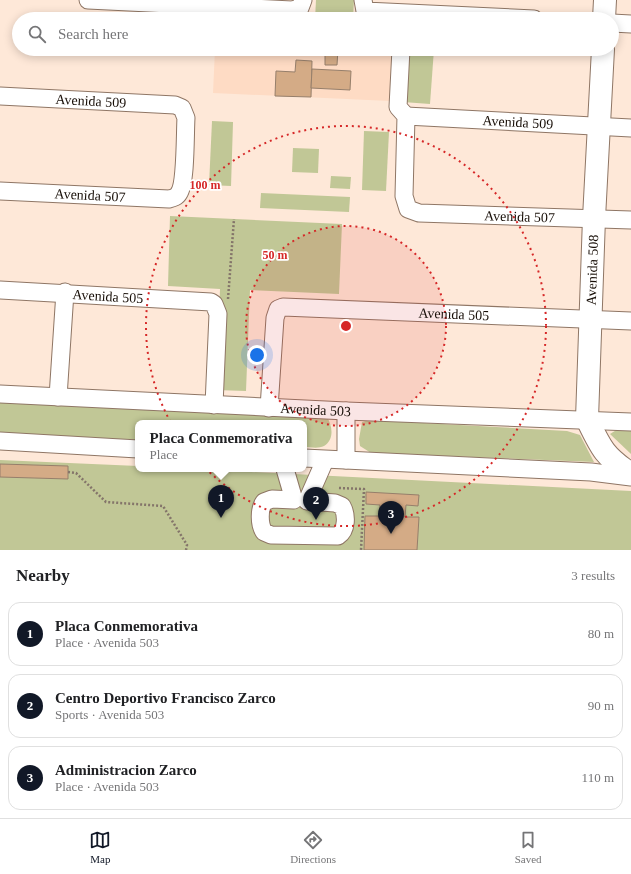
<!DOCTYPE html>
<html lang="en">
<head>
<meta charset="utf-8">
<style>
  :root { --surface:#fff; --page:#f6f6f6; --text:#202124; --muted:#757577; --line:#e0e0e0; --accent:#111827 }
  body { margin:0; font-family:Georgia,serif; background:var(--page); color:var(--text) }
  .you { position:absolute; left:257px; top:355px; width:14px; height:14px; margin:-10px; border:3px solid #fff; border-radius:50%; background:#1a73e8; box-shadow:0 0 0 6px #1a73e833 }
  .badge { display:grid; place-items:center; width:26px; height:26px; border-radius:50%; background:var(--accent); color:#fff; font-size:13px; font-weight:700 }
  .pin { position:absolute; translate:-50% -33px; filter:drop-shadow(0 1px 2px #0008) }
  .pin::after { content:''; position:absolute; top:21px; width:14px; height:12px; background:inherit; clip-path:polygon(0 0,100% 0,50% 100%) }
  .popup { position:absolute; left:135px; top:420px; width:172px; height:52px; box-sizing:border-box; display:grid; place-content:center; border-radius:8px; background:var(--surface); filter:drop-shadow(0 1px 3px #0005); font-size:13px; white-space:nowrap; color:var(--muted) }
  .popup b { font-size:15px; color:var(--text) }
  .popup::after { content:''; position:absolute; left:50%; top:100%; margin-left:-8px; border:8px solid transparent; border-top-color:var(--surface) }
  .list { margin:0; padding:0; list-style:none }
  h2 { display:flex; justify-content:space-between; align-items:center; height:52px; margin:0; padding:0 16px; font-size:17px }
  h2 small { font-size:13px; font-weight:400; color:var(--muted) }
  .list li { display:grid; grid-template-columns:26px 1fr auto; gap:12px; align-items:center; box-sizing:border-box; height:64px; margin:0 8px 8px; padding:0 8px; border:1px solid var(--line); border-radius:12px }
  .list b { display:block; font-size:15px; white-space:nowrap }
  .list p { margin:0; font-size:13px; white-space:nowrap; color:var(--muted) }
  .list em { font-size:13px; font-style:normal; color:var(--muted) }
  .icon { flex:none; width:22px; height:22px; fill:none; stroke:currentColor; stroke-width:2; stroke-linecap:round; stroke-linejoin:round }
  .map { position:relative; flex:none; width:631px; height:550px; overflow:hidden }
  .search { position:absolute; background:var(--surface); box-shadow:0 2px 10px #0003; left:12px; right:12px; top:12px; height:44px; display:flex; align-items:center; gap:10px; box-sizing:border-box; padding:0 14px; border-radius:22px; color:var(--muted); font-size:15px }
  .sheet { height:268px; background:var(--surface) }
  nav { display:flex; justify-content:space-around; align-items:center; box-sizing:border-box; height:56px; border-top:1px solid var(--line); background:var(--surface); font-size:11px; color:var(--muted) }
  nav a { display:grid; justify-items:center; gap:2px }
  nav .on { color:var(--accent) }
  .map>svg:first-child { display:block }
  .built { fill:#fedbc4 }
  .green { fill:#c1c796 }
  .building { fill:#d4ab86; stroke:#967f6b }
  .lines { fill:none; stroke-linecap:round; stroke-linejoin:round }
  .minor-casing { stroke:#8f7665; stroke-width:19 }
  .major-casing { stroke:#8f7665; stroke-width:24 }
  .path { stroke:#84756a; stroke-width:2.5; stroke-dasharray:2 2; stroke-linecap:butt }
  .minor { stroke:#fff; stroke-width:17 }
  .major { stroke:#fff; stroke-width:22 }
  .ring { fill:none; stroke:#d62828; stroke-width:2; stroke-dasharray:2 4 }
  .labels { text-anchor:middle; stroke-width:3.5; stroke-linejoin:round; paint-order:stroke }
  .street-label { font-size:14px; fill:#180f08; stroke:#fff }
  .centre { fill:#d62828; stroke:#fff; stroke-width:2 }
  .ring-label { font-size:12px; text-anchor:middle; font-weight:bold; fill:#d62828; stroke:#fff; stroke-width:3.5; stroke-linejoin:round; paint-order:stroke }
</style>
</head>
<body>
<div class="map">
<svg width="631" height="550" viewBox="0 0 631 550">
  <rect width="100%" height="100%" fill="#fee8d8"/>
  <polygon class="built" points="215,49 393,49 390,101 213,93"/>
  <g class="green">
    <polygon points="316,0 354,0 353,19 315,19"/>
    <polygon points="406,49 434,49 430,104 403,102"/>
    <polygon points="212,121 233,122 231,186 209,185"/>
    <polygon points="364,131 389,132 386,191 362,190"/>
    <polygon points="293,148 319,149 318,173 292,172"/>
    <polygon points="331,176 351,177 350,189 330,188"/>
    <polygon points="261,193 350,197 349,212 260,208"/>
    <polygon points="170,216 342,224 339,294 250,290 246,391 216,390 220,289 168,286"/>
    <path d="M0,401L327,417C332,425 335,439 324,446C318,449 310,447 304,447V423H138V440L0,434Z"/>
    <polygon points="369,420 567,431 580,435 594,462 371,453 360,446 359,439 362,422"/>
    <polygon points="618,429 631,430 631,454 610,434"/>
    <polygon points="0,460 138,466 138,469 192,469 631,491 631,550 0,550"/>
  </g>
  <g class="building">
    <polygon points="325,49 338,49 337,65 325,65"/>
    <polygon points="296,60 312,61 311,97 275,96 276,71 295,72"/>
    <polygon points="312,69 351,71 350,90 311,88"/>
    <polygon points="0,464 68,466 68,479 0,477"/>
    <polygon points="366,492 419,495 418,506 406,505 405,517 419,517 417,550 364,550 365,516 379,516 380,505 366,504"/>
  </g>
  <g class="lines">
    <defs>
      <g id="minor">
        <polyline points="88,0 292,10 300,8 303,0"/>
        <polyline points="363,0 365,11 534,19"/>
        <polyline points="612,23 631,24"/>
        <path id="s1" d="M401,49L398,107L406,116L404,196L408,209L419,213L631,220"/>
        <path id="s2" d="M0,96L175,105L182,108L186,118C185,133 186,183 179,193C177,197 173,198 169,199L0,191"/>
        <path id="s3" d="M406,116L631,128"/>
        <path id="s4" d="M0,290L211,302L214,304L218,314L214,405"/>
        <path id="s5" d="M0,394L346,411L631,422"/>
        <polyline points="58,397 65,292"/>
        <path id="s6" d="M269,408L275,318L278,309L283,307L631,321"/>
        <polyline points="0,441 138,449"/>
        <polyline points="304,458 591,472 631,477"/>
        <polyline points="346,460 346,411"/>
        <path d="M285,469L294,500L272,499L264,502C259,509 259,524 264,532L271,535L338,536C347,530 347,515 342,506L335,503L307,501L325,460"/>
      </g>
      <g id="major">
        <polyline points="604,19 605,0"/>
        <path d="M603,49L594,218L587,419C601,448 604,456 631,474"/>
      </g>
    </defs>
    <use href="#minor" class="minor-casing"/>
    <use href="#major" class="major-casing"/>
    <g class="path">
      <polyline points="228,299 234,219"/>
      <polyline points="68,472 76,473 106,502 163,506 187,545 186,550"/>
      <polyline points="339,488 364,489 361,550"/>
    </g>
    <use href="#minor" class="minor"/>
    <use href="#major" class="major"/>
  </g>
  <circle cx="346" cy="326" r="100" fill="#d62828" fill-opacity=".12"/>
  <g class="ring">
    <circle cx="346" cy="326" r="100"/>
    <circle cx="346" cy="326" r="200"/>
  </g>
  <g class="labels">
    <g class="street-label">
      <text dy="5" stroke="none"><textPath href="#s2" startOffset="91">Avenida 509</textPath></text>
      <text dy="5" stroke="none"><textPath href="#s3" startOffset="112">Avenida 509</textPath></text>
      <text transform="translate(90 195) rotate(3)" y="5">Avenida 507</text>
      <text dy="5" stroke="none"><textPath href="#s1" startOffset="276">Avenida 507</textPath></text>
      <text transform="translate(592 270) rotate(-88)" y="5">Avenida 508</text>
      <text dy="5" stroke="none"><textPath href="#s4" startOffset="108">Avenida 505</textPath></text>
      <text dy="5" stroke="none"><textPath href="#s6" startOffset="276">Avenida 505</textPath></text>
      <text dy="5" stroke="none"><textPath href="#s5" startOffset="316">Avenida 503</textPath></text>
    </g>
  </g>
  <circle cx="346" cy="326" r="6" class="centre"/>
  <g class="ring-label">
    <text x="205" y="189">100 m</text>
    <text x="275" y="259">50 m</text>
  </g>
</svg>
<div class="you"></div>
<div class="pin badge" style="left:221px;top:518px">1</div>
<div class="popup"><b>Placa Conmemorativa</b>Place</div>
<div class="pin badge" style="left:316px;top:520px">2</div>
<div class="pin badge" style="left:391px;top:534px">3</div>
<div class="search"><svg class="icon" aria-label="search" viewBox="0 0 24 24"><circle cx="10" cy="10" r="6"/><path d="M15 15l6 6"/></svg>Search here</div>
</div>
<section class="sheet">
<h2>Nearby<small>3 results</small></h2>
<ul class="list">
<li><span class="badge">1</span><div><b>Placa Conmemorativa</b><p>Place · Avenida 503</p></div><em>80 m</em></li>
<li><span class="badge">2</span><div><b>Centro Deportivo Francisco Zarco</b><p>Sports · Avenida 503</p></div><em>90 m</em></li>
<li><span class="badge">3</span><div><b>Administracion Zarco</b><p>Place · Avenida 503</p></div><em>110 m</em></li>
</ul>
</section>
<nav>
<a class="on"><svg class="icon" aria-label="map" viewBox="0 0 24 24"><path d="M3 6l6-2 6 2 6-2v14l-6 2-6-2-6 2zM9 4v14M15 6v14"/></svg>Map</a>
<a><svg class="icon" aria-label="directions" viewBox="0 0 24 24"><path d="M12 3l9 9-9 9-9-9zM9 14v-3h6M13 9l2 2-2 2"/></svg>Directions</a>
<a><svg class="icon" aria-label="saved" viewBox="0 0 24 24"><path d="M7 4h10v16l-5-4-5 4z"/></svg>Saved</a>
</nav>
</body>
</html>
